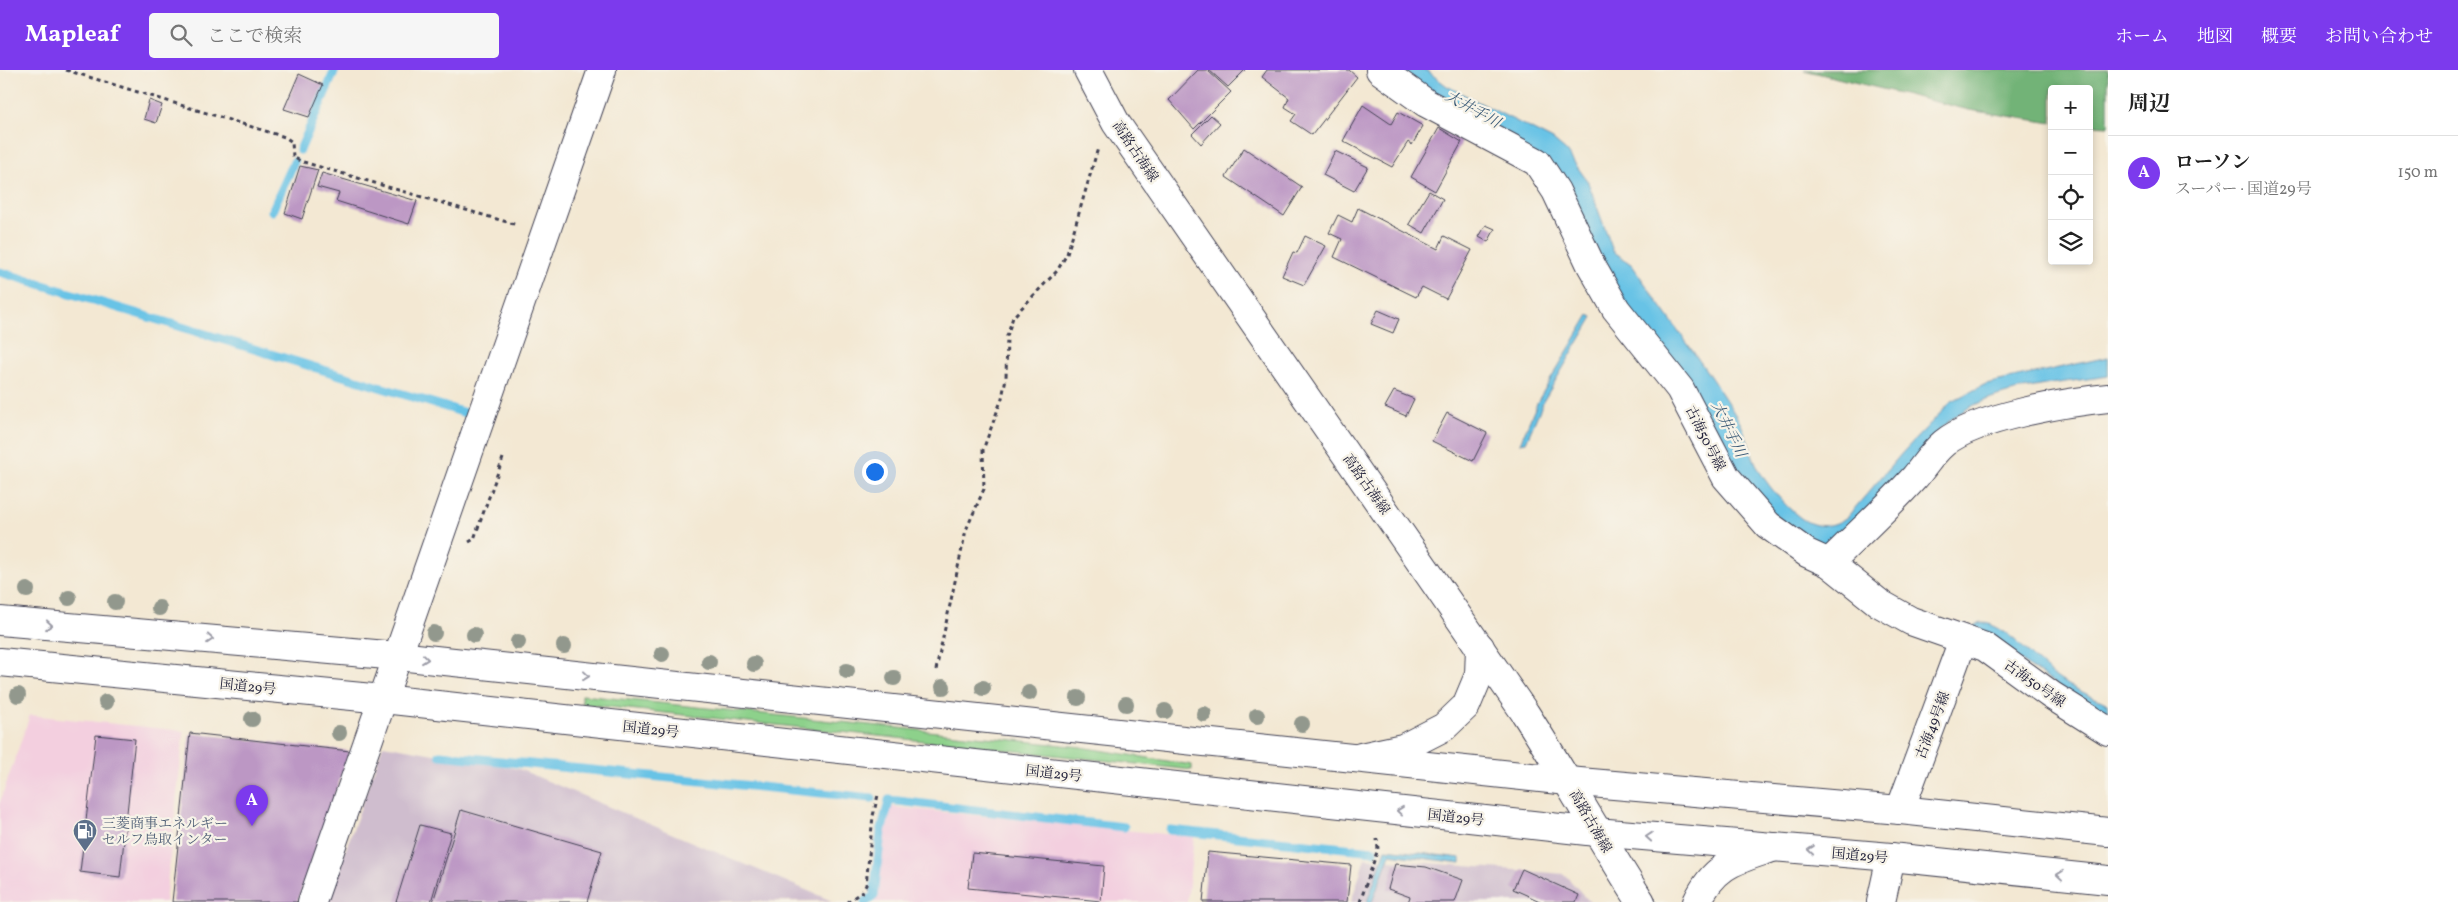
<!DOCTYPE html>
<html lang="ja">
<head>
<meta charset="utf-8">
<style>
  :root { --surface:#fff; --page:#f6f6f6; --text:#222; --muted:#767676; --line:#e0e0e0; --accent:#7c3aed }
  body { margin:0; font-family:Vollkorn,"Noto Serif JP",serif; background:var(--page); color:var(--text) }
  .controls { position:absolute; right:15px; top:15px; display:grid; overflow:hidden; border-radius:5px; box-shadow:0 2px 8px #0003 }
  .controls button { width:45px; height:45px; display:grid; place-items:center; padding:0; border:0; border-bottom:1px solid var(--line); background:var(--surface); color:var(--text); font:25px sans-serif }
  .you { position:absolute; left:874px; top:401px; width:18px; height:18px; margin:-12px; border:4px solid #fff; border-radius:50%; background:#1a73e8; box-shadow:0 0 0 8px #1a73e833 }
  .badge { display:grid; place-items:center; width:32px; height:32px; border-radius:50%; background:var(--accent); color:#fff; font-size:16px; font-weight:700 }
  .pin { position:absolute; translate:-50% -41px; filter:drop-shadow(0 1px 2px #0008) }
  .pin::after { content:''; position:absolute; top:26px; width:18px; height:15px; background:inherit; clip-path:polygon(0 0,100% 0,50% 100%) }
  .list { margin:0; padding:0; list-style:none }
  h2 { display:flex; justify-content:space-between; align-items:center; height:65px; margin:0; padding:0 20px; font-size:21px }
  h2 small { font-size:16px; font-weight:400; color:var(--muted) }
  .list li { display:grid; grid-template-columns:32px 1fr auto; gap:15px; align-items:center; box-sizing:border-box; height:75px; padding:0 20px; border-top:1px solid var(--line) }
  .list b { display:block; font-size:19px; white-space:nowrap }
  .list p { margin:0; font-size:16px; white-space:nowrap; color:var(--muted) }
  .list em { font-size:16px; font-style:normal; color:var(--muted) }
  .icon { flex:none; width:28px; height:28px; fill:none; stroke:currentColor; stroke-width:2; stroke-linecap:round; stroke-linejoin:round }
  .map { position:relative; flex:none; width:2108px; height:832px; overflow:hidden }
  header { display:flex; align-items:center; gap:30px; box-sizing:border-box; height:70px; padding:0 25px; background:var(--accent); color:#fff }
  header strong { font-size:24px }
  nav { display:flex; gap:28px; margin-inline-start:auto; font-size:18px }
  .search { width:350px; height:45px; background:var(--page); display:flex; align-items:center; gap:12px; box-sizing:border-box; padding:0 18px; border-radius:5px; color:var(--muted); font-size:19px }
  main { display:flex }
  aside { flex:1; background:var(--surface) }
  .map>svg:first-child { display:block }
  .built { fill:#f3cfdf }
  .industrial { fill:#cfbdce }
  .green { fill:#8dd18b; stroke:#587a63 }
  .forest { fill:#72b377; stroke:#4a6a59 }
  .water { fill:#68c3e6; stroke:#457290 }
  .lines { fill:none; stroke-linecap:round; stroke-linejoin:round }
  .stream { stroke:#68c3e6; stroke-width:9 }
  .building { fill:#bc97c4 }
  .street-casing { stroke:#414052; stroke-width:30 }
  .secondary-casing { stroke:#414052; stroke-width:30 }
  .highway-casing { stroke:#414052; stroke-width:30 }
  .path { stroke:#414052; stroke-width:3; stroke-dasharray:4 4; stroke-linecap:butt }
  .street { stroke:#fff; stroke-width:28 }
  .secondary { stroke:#fff; stroke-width:28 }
  .highway { stroke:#fff; stroke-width:28 }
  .tree { fill:#92988d }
  .oneway { stroke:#9c9ca7 }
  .labels { text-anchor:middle; stroke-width:4.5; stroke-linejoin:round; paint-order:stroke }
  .street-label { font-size:14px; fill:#22223b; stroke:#f7f3e8 }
  .service-label { font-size:14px; fill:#4e5e75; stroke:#f7f3e8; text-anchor:start }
  .water-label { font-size:15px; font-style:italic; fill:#3a5a77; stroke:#f7f3e8 }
</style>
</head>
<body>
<header>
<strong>Mapleaf</strong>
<div class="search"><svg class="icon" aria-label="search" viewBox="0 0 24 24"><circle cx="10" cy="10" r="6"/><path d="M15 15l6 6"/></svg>ここで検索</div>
<nav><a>ホーム</a><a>地図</a><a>概要</a><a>お問い合わせ</a></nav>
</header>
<main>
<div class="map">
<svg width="2108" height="832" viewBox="0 0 2108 832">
  <rect width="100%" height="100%" fill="#f7f3e8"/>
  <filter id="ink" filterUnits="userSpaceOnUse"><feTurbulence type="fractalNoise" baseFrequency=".02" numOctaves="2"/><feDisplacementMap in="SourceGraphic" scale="10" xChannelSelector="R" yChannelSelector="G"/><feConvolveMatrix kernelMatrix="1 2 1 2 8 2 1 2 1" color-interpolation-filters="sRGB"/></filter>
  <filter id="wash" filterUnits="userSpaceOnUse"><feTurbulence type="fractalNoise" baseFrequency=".0096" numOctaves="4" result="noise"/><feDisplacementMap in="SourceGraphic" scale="20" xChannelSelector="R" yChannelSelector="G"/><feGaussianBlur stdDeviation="1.12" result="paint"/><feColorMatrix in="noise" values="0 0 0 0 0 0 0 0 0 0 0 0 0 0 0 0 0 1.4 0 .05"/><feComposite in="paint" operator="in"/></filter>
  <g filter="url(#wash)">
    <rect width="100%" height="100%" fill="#f3e8d3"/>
    <g class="built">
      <polygon points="30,645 184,661 165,832 0,832 0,732"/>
      <polygon points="892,737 1194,767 1187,832 871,832 878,827 885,764"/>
    </g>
    <g class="industrial">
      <polygon points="383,675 519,699 832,831 327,832"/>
      <polygon points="1365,788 1564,804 1590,832 1351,832"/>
    </g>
    <polygon class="green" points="582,625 1081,677 1192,695 1192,700 582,634"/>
    <polygon class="forest" points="1804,0 2108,0 2108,56 2089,55 2089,19 2052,19 2052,53 1969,40"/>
    <g class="water">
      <path d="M1390,0H1426L1447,16L1553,70L1566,81L1588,112L1613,181L1632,195C1667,246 1705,296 1738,349C1747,364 1750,382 1758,398C1764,411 1785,436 1797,445C1813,459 1833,459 1848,446L1903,382L1952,331L1986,314L2108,287V306C2039,317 1947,318 1918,395L1831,476L1801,466L1776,446L1743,412L1613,216L1569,120Z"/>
      <polygon points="1589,245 1593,247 1544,330 1526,372 1520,373 1539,329"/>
      <path d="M1981,552C2010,557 2030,588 2053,605C2068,617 2090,625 2108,634V649L1971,558Z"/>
      <polygon points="1386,779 1461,788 1461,793 1390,784 1372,832 1367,832"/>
    </g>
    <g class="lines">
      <g class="stream">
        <polyline points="300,80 335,0"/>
        <polyline points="272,141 294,92"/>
        <polyline points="0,202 472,345"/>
        <polyline points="440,685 872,728"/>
        <polyline points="889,730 1124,757"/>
        <polyline points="1170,760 1374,781"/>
        <polyline points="865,832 874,826 881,762 889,732"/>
      </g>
    </g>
    <g id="blocks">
      <g class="building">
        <polygon points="1198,0 1207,0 1231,22 1194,59 1169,30"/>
        <polygon points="1209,0 1245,0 1228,17"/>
        <polygon points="1267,0 1349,0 1357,7 1312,65 1291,51 1296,44 1285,37 1289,28 1262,7"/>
        <polygon points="299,4 323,15 309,47 284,39"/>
        <polygon points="149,30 162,35 156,53 144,49"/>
        <polygon points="1363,35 1391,54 1398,42 1423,56 1412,75 1408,72 1392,97 1343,71"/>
        <polygon points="1211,45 1220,53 1201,74 1192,64"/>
        <polygon points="1439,58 1462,72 1435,121 1411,107"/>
        <polygon points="1244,78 1302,117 1284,146 1226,107"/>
        <polygon points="1335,81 1368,97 1354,121 1323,105"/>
        <polygon points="300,96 318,100 302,149 285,143"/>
        <polygon points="322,103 417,131 409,154 336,131 339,123 317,117"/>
        <polygon points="1429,121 1443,129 1424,163 1409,154"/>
        <polygon points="1358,138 1438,179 1444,166 1472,180 1446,229 1422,217 1416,227 1334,187 1342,169 1329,163 1338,145 1352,152"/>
        <polygon points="1486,155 1495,159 1488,172 1479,167"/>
        <polygon points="1305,166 1326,176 1304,215 1282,206 1293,182 1297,183"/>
        <polygon points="1378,240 1399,249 1393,263 1371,254"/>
        <polygon points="1394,321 1414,329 1406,346 1385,337"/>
        <polygon points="1447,343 1487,363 1473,391 1432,371"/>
        <polygon points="190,663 350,681 297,832 172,832"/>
        <polygon points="96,665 135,669 120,807 80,802"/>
        <polygon points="461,740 602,781 587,832 433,832"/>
        <polygon points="420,755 451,763 431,832 396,832"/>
        <polygon points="1208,782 1351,795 1347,832 1203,832"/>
        <polygon points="972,783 1104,796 1101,831 968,818"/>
        <polygon points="1395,794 1426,797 1463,810 1455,832 1408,832 1410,827 1388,819"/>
        <polygon points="1522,799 1579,825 1576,832 1542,832 1513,819"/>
      </g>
    </g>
  </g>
  <g filter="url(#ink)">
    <use href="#blocks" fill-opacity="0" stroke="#414052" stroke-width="1"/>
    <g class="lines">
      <defs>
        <g id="street">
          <polyline points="1380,0 1426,33 1537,92 1556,121 1591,195 1616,239 1680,319 1726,407 1768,455 1807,483 1829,493 1879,533 1911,551 1985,577 2051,625 2108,661"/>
          <path d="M1829,493C1857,465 1888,437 1915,407C1925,395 1932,383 1944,373C1976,347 2067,332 2108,328"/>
          <polyline points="1361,687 1403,678 1444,657 1466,636 1479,605 1480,577"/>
          <polyline points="1900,740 1963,570"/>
          <polyline points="312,832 602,0"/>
          <path d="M1697,832C1715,793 1737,790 1775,777"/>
          <polyline points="1881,832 1891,787"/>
        </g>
        <path id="secondary" d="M1088,0L1116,53L1525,643C1565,705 1601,770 1641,832"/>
        <g id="highway">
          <polyline points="0,551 398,586 1568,711 1900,740 2108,762"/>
          <polyline points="0,592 383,629 1596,762 1891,787 2108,810"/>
        </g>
      </defs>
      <use href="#street" class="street-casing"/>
      <use href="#secondary" class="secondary-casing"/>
      <use href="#highway" class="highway-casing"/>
      <g class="path">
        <polyline points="66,0 285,67 292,72 293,87 300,91 517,155"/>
        <polyline points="469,472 474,469 503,388"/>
        <polyline points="936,600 966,460 984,419 983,380 1002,328 1006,308 1007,266 1013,247 1057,201 1067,184 1098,78"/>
        <polyline points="847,832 862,822 866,815 873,746 878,725"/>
        <polyline points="1360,832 1378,779 1377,769"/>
      </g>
      <use href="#street" class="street"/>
      <use href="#secondary" class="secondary"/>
      <use href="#highway" class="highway"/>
    </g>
    <g class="tree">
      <circle cx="27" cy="520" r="8"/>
      <circle cx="69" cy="528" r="8"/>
      <circle cx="115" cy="532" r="8"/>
      <circle cx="159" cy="538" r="8"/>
      <circle cx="434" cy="563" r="8"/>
      <circle cx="474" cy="565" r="8"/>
      <circle cx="518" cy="572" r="8"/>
      <circle cx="564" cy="576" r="8"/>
      <circle cx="662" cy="584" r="8"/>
      <circle cx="709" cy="592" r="8"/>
      <circle cx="754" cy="594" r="8"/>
      <circle cx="847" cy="601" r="8"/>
      <circle cx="894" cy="608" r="8"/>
      <circle cx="943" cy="617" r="8"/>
      <circle cx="983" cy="618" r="8"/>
      <circle cx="1029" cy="623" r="8"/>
      <circle cx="18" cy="625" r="8"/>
      <circle cx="1078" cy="628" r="8"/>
      <circle cx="106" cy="632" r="8"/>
      <circle cx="1126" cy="634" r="8"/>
      <circle cx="1165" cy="641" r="8"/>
      <circle cx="1204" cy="644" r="8"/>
      <circle cx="1257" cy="646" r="8"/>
      <circle cx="252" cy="649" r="8"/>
      <circle cx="1302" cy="654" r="8"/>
      <circle cx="339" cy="663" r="8"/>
    </g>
    <defs><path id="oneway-chevron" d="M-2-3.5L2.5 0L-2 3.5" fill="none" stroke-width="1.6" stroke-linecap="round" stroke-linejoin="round" transform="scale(1.25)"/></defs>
    <g class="oneway">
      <use href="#oneway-chevron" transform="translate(49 555) rotate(5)"/>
      <use href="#oneway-chevron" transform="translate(210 569) rotate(5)"/>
      <use href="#oneway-chevron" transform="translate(425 589) rotate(6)"/>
      <use href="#oneway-chevron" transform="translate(586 606) rotate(6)"/>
      <use href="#oneway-chevron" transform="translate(1400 741) rotate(-174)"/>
      <use href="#oneway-chevron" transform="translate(1649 767) rotate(-175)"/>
      <use href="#oneway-chevron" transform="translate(1811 780) rotate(-175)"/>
      <use href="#oneway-chevron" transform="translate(2060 805) rotate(-174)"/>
    </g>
  </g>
  <defs>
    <symbol id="fuel-pin" viewBox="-11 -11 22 30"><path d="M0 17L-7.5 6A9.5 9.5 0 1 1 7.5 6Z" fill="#5c6f8a" stroke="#f7f3e8"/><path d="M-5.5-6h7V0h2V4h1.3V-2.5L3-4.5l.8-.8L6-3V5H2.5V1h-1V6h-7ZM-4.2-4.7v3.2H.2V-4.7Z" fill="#fff"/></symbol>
  </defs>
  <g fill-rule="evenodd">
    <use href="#fuel-pin" x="71" y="747" width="28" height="38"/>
  </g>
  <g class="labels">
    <g class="street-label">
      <text transform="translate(1136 81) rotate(56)" y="5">高路古海線</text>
      <text transform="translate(1706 368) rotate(63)" y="5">古海50号線</text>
      <text transform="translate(1367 414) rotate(55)" y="5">高路古海線</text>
      <text transform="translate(2035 613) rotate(35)" y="5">古海50号線</text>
      <text transform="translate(248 616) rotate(6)" y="5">国道29号</text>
      <text transform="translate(1932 655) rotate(-69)" y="5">古海49号線</text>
      <text transform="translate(651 659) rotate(6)" y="5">国道29号</text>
      <text transform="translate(1054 703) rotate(6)" y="5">国道29号</text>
      <text transform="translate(1456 747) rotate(6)" y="5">国道29号</text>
      <text transform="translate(1591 751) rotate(60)" y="5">高路古海線</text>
      <text transform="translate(1860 785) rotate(5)" y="5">国道29号</text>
    </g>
    <g class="service-label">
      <text x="102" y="758">三菱商事エネルギー<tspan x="102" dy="16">セルフ鳥取インター</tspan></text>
    </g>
    <g class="water-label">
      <text transform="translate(1473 39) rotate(29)" y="5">大井手川</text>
      <text transform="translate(1729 359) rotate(64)" y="5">大井手川</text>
    </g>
  </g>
</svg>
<div class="controls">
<button>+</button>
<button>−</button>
<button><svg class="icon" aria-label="locate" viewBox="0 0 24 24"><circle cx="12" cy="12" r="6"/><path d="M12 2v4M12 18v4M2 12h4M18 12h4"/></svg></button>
<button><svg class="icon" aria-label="layers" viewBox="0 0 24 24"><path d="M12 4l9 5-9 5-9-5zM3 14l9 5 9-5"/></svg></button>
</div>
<div class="you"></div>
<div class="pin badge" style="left:252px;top:756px">A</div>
</div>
<aside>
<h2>周辺<small></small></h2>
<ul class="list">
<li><span class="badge">A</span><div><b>ローソン</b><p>スーパー · 国道29号</p></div><em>150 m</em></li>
</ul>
</aside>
</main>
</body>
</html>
